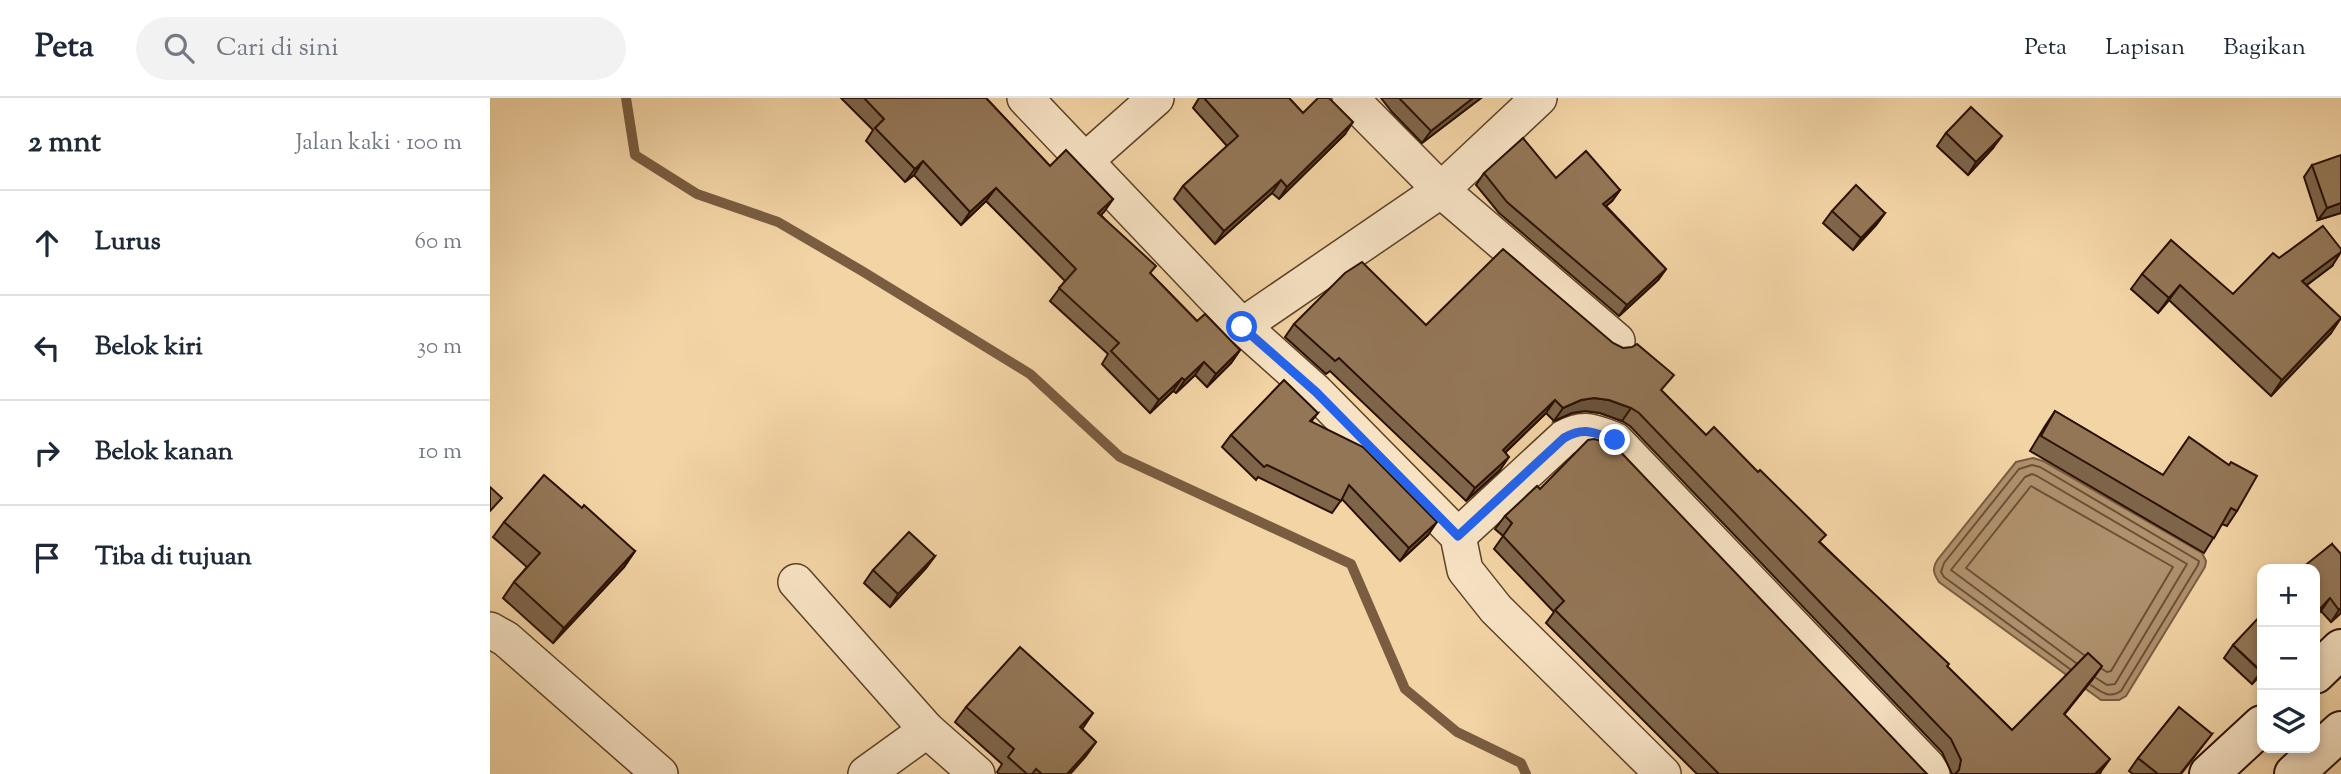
<!DOCTYPE html>
<html lang="id">
<head>
<meta charset="utf-8">
<style>
  :root { --surface:#fff; --page:#f2f2f3; --text:#1f2937; --muted:#747a83; --line:#e0e1e3 }
  body { margin:0; font-family:"Sorts Mill Goudy",serif; background:var(--page); color:var(--text) }
  .controls { position:absolute; right:21px; bottom:21px; display:grid; overflow:hidden; border-radius:14px; box-shadow:0 4px 10px #0003 }
  .controls button { width:63px; height:63px; display:grid; place-items:center; padding:0; border:0; border-bottom:2px solid var(--line); background:var(--surface); color:var(--text); font:35px sans-serif }
  .stop { position:absolute; width:21px; height:21px; margin:-16px; border:5px solid #2563eb; border-radius:50%; background:#fff }
  .stop.end { background:#2563eb; border-color:#fff; box-shadow:0 2px 7px #0008 }
  .list { margin:0; padding:0; list-style:none }
  h2 { display:flex; justify-content:space-between; align-items:center; height:91px; margin:0; padding:0 28px; font-size:30px }
  h2 small { font-size:23px; font-weight:400; color:var(--muted) }
  .list li { display:grid; grid-template-columns:46px 1fr auto; gap:21px; align-items:center; box-sizing:border-box; height:105px; padding:0 28px; border-top:2px solid var(--line) }
  .list b { display:block; font-size:26px; white-space:nowrap }
  .list em { font-size:23px; font-style:normal; color:var(--muted) }
  .icon { flex:none; width:38px; height:38px; fill:none; stroke:currentColor; stroke-width:2; stroke-linecap:round; stroke-linejoin:round }
  .map { position:relative; flex:none; width:1851px; height:676px; overflow:hidden }
  header { display:flex; align-items:center; gap:42px; box-sizing:border-box; height:98px; padding:0 35px; background:var(--surface); border-bottom:2px solid var(--line) }
  header strong { font-size:33px }
  nav { display:flex; gap:38px; margin-inline-start:auto; font-size:24px }
  .search { width:490px; height:63px; background:var(--page); display:flex; align-items:center; gap:18px; box-sizing:border-box; padding:0 24px; border-radius:38px; color:var(--muted); font-size:26px }
  main { display:flex }
  aside { flex:1; background:var(--surface) }
  .map>svg:first-child { display:block }
  .water { fill:#af916d; stroke:#7a5d41; stroke-width:2 }
  .lines { fill:none; stroke-linecap:round; stroke-linejoin:round }
  .shore { stroke:#6c5036; stroke-width:2 }
  .stream { stroke:#7a5d41; stroke-width:10 }
  .street-casing { stroke:#5c4129; stroke-width:38 }
  .secondary-casing { stroke:#2a1000; stroke-width:42 }
  .street { stroke:#f7e3c4; stroke-width:35 }
  .secondary { stroke:#f7e3c4; stroke-width:38 }
  .wall { fill:#7e654a; stroke:#2a1000; stroke-width:2 }
  .shaded-wall { fill:#67533c; stroke:#2a1000; stroke-width:2 }
  .building { fill:#937656; stroke:#2a1000; stroke-width:2 }
  .route { stroke:#2563eb; stroke-width:9 }
</style>
</head>
<body>
<header>
<strong>Peta</strong>
<div class="search"><svg class="icon" aria-label="search" viewBox="0 0 24 24"><circle cx="10" cy="10" r="6"/><path d="M15 15l6 6"/></svg>Cari di sini</div>
<nav><a>Peta</a><a>Lapisan</a><a>Bagikan</a></nav>
</header>
<main>
<aside>
<h2>2 mnt<small>Jalan kaki · 100 m</small></h2>
<ul class="list">
<li><svg class="icon" aria-label="ahead" viewBox="0 0 24 24"><path d="M12 20V5M6 11l6-6 6 6"/></svg><div><b>Lurus</b></div><em>60 m</em></li>
<li><svg class="icon" aria-label="left" viewBox="0 0 24 24"><path d="M17 20v-9H6M10 6l-5 5 5 5"/></svg><div><b>Belok kiri</b></div><em>30 m</em></li>
<li><svg class="icon" aria-label="right" viewBox="0 0 24 24"><path d="M7 20v-9h11M14 6l5 5-5 5"/></svg><div><b>Belok kanan</b></div><em>10 m</em></li>
<li><svg class="icon" aria-label="arrive" viewBox="0 0 24 24"><path d="M6 21V4h12l-3 4 3 4H6"/></svg><div><b>Tiba di tujuan</b></div></li>
</ul>
</aside>
<div class="map">
<svg width="1851" height="676" viewBox="0 0 1851 676">
  <rect width="100%" height="100%" fill="#f3d4a5"/>
  <filter id="stains"><feTurbulence type="fractalNoise" baseFrequency=".00286" numOctaves="4"/><feColorMatrix values="0 0 0 0 .2 0 0 0 0 .09 0 0 0 0 .02 0 0 0 .5 -.17"/></filter>
  <radialGradient id="worn" r=".72"><stop offset=".6" stop-color="#630" stop-opacity="0"/><stop offset="1" stop-color="#630" stop-opacity=".3"/></radialGradient>
  <path class="water" d="M1543,360L1553,363L1712,455L1716,463L1715,469L1636,598L1629,602H1611L1449,484C1443,475 1442,470 1448,461L1526,364Z"/>
  <g class="lines">
    <g class="shore">
      <polyline points="1594,557 1476,470 1541,388 1683,469 1621,573 1617,574 1612,571"/>
      <polyline points="1586,565 1461,472 1535,379 1542,376 1547,378 1697,466 1625,586 1617,587 1606,580"/>
      <path d="M1580,571L1454,479L1451,474L1454,465L1529,371L1542,367L1550,369L1709,463L1708,467L1631,593C1619,601 1611,594 1601,587"/>
    </g>
    <polyline class="stream" points="136,0 145,57 207,96 288,124 372,173 540,276 630,359 861,466 915,591 967,634 1031,665 1036,676"/>
    <defs>
      <g id="street">
        <polyline points="535,0 752,228 826,294 968,438 975,472 1006,511 1173,676"/>
        <polyline points="860,0 951,92 1127,243"/>
        <polyline points="596,62 666,0"/>
        <polyline points="752,228 951,92 1049,0"/>
        <path d="M968,438L1074,340C1095,328 1104,335 1125,342L1437,668L1442,676"/>
        <polyline points="306,484 437,632 487,676"/>
        <polyline points="0,532 16,541 170,676"/>
        <polyline points="376,676 437,632"/>
      </g>
      <g id="secondary">
        <polyline points="1825,576 1851,551"/>
        <polyline points="1719,676 1772,627"/>
        <polyline points="1804,676 1851,633"/>
      </g>
    </defs>
    <use href="#street" class="street-casing"/>
    <use href="#secondary" class="secondary-casing"/>
    <use href="#street" class="street"/>
    <use href="#secondary" class="secondary"/>
  </g>
  <g class="wall">
    <polygon points="351,0 496,0 560,68 623,101 611,117 661,176 707,223 750,252 741,265 717,289 705,277 686,295 683,293 660,315 612,266 618,256 560,203 575,183 496,103 471,127 424,77 415,84 376,43 383,32"/>
    <polygon points="709,0 799,0 813,15 855,36 789,101 782,95 725,146 684,101 693,88 737,48 703,10"/>
    <polygon points="891,0 991,0 932,45 902,14"/>
    <polygon points="1456,35 1503,50 1478,77 1447,48"/>
    <polygon points="1822,67 1851,115 1828,122 1814,79"/>
    <polygon points="994,75 1066,80 1130,92 1122,103 1116,108 1176,171 1168,182 1129,218 1009,115 986,87"/>
    <polygon points="1342,113 1395,115 1386,127 1363,152 1333,125"/>
    <polygon points="1789,160 1842,168 1817,187 1841,235 1781,298 1679,202 1668,215 1641,191 1652,176 1743,196"/>
    <polygon points="804,226 936,227 1172,293 1216,337 1331,445 1522,632 1612,568 1574,617 1611,674 1609,676 1462,676 1452,654 1140,328 1132,323 1110,315 1095,313 1082,315 1064,323 1056,315 1015,355 1010,372 976,403 840,273 836,276 795,239"/>
    <polygon points="1565,313 1673,377 1747,413 1737,428 1732,426 1714,455 1540,353 1555,328"/>
    <polygon points="828,315 821,324 938,437 910,463 852,401 842,415 768,379 766,382 732,349 741,337"/>
    <polygon points="1050,391 1437,676 1207,676 1056,525 1064,514 1004,451 1013,438 1005,431 1015,418"/>
    <polygon points="14,424 145,453 134,469 63,545 13,500 24,484 37,469 3,439"/>
    <polygon points="1842,446 1851,515 1841,524 1831,513 1825,471 1812,471"/>
    <polygon points="445,458 436,470 400,509 374,485 383,472"/>
    <polygon points="1743,547 1772,575 1762,586 1734,560"/>
    <polygon points="476,609 592,631 606,644 595,659 580,676 509,676 507,674 512,666 465,624"/>
    <polygon points="1722,636 1691,676 1643,676 1639,673 1648,660"/>
  </g>
  <g class="shaded-wall">
    <polygon points="983,0 991,0 932,45 941,33"/>
    <polygon points="863,24 855,36 789,101 797,89"/>
    <polygon points="1512,38 1503,50 1478,77 1486,64"/>
    <polygon points="433,63 424,77 415,84 425,71"/>
    <polygon points="791,82 782,95 725,146 734,133"/>
    <polygon points="506,90 496,103 471,127 480,114"/>
    <polygon points="1130,92 1122,103 1105,117 1113,106"/>
    <polygon points="623,101 614,114 599,128 608,115"/>
    <polygon points="1851,105 1851,115 1828,122 1837,110"/>
    <polygon points="1395,115 1386,127 1363,152 1371,140"/>
    <polygon points="1851,154 1842,168 1802,198 1812,183"/>
    <polygon points="1176,171 1168,182 1129,218 1137,207"/>
    <polygon points="1690,187 1679,202 1668,215 1679,200"/>
    <polygon points="1851,220 1841,235 1781,298 1792,282"/>
    <polygon points="750,252 741,265 717,289 726,276"/>
    <polygon points="714,264 705,277 686,295 695,282"/>
    <polygon points="692,280 683,293 660,315 669,302"/>
    <polygon points="1104,300 1119,302 1141,310 1132,323 1110,315 1095,313 1082,315 1064,323 1073,310 1091,302"/>
    <polygon points="1065,302 1056,315 1004,365 1013,352"/>
    <polygon points="1019,359 1010,372 976,403 985,390"/>
    <polygon points="947,424 938,437 910,463 919,450"/>
    <polygon points="145,453 134,469 63,545 74,530"/>
    <polygon points="445,458 436,470 400,509 408,496"/>
    <polygon points="1840,500 1831,513 1825,519 1825,516"/>
    <polygon points="1851,510 1851,515 1841,524 1849,512"/>
    <polygon points="1612,568 1603,581 1564,629 1574,616"/>
    <polygon points="1772,572 1772,575 1762,586"/>
    <polygon points="603,615 593,630 579,645 590,629"/>
    <polygon points="606,644 595,659 580,676 577,676"/>
    <polygon points="1620,661 1609,676 1605,676"/>
  </g>
  <g class="building">
    <polygon points="374,0 496,0 560,68 576,52 623,101 608,115 666,168 660,175 707,223 715,216 750,252 726,276 714,264 695,282 692,280 669,302 621,253 629,245 569,190 586,171 506,90 480,114 433,63 425,71 385,30 394,21"/>
    <polygon points="714,0 799,0 813,15 828,0 839,0 863,24 797,89 791,82 734,133 693,88 748,38"/>
    <polygon points="909,0 983,0 941,33"/>
    <polygon points="1481,9 1512,38 1486,64 1456,35"/>
    <polygon points="1033,40 1066,80 1096,53 1130,92 1113,106 1176,171 1137,207 1017,104 994,75"/>
    <polygon points="1851,57 1851,105 1837,110 1822,67"/>
    <polygon points="1366,87 1395,115 1371,140 1342,113"/>
    <polygon points="1833,128 1851,151 1851,154 1812,183 1851,220 1792,282 1690,187 1679,200 1652,176 1681,142 1743,196 1783,155 1789,160"/>
    <polygon points="1013,151 1123,245 1133,250 1142,249 1147,246 1184,277 1171,292 1216,337 1224,329 1268,374 1270,372 1336,437 1329,444 1459,566 1457,568 1522,632 1598,555 1612,568 1574,616 1620,661 1605,676 1465,676 1469,672 1471,662 1461,641 1149,315 1141,310 1119,302 1104,300 1091,302 1073,310 1065,302 1013,352 1019,359 985,390 849,260 845,263 804,226 855,175 872,164 936,227"/>
    <polygon points="794,282 828,315 820,323 873,349 947,424 919,450 859,387 851,403 777,367 774,369 741,337"/>
    <polygon points="1565,313 1673,377 1699,339 1739,367 1741,364 1767,378 1747,413 1741,410 1724,440 1551,338"/>
    <polygon points="1104,341 1123,346 1437,676 1229,676 1065,512 1074,503 1013,438 1022,425 1015,418 1047,388 1050,391 1098,342"/>
    <polygon points="54,377 92,410 94,407 145,453 74,530 24,484 50,455 14,424"/>
    <polygon points="0,389 12,400 0,413"/>
    <polygon points="419,434 445,458 408,496 383,472"/>
    <polygon points="1842,446 1851,456 1851,510 1849,512 1840,500 1825,516 1825,471 1815,471 1813,469"/>
    <polygon points="1772,516 1772,572 1771,573 1743,547"/>
    <polygon points="530,549 603,615 590,629 606,644 577,676 552,676 546,671 542,676 537,676 518,659 524,651 476,609"/>
    <polygon points="1689,609 1722,636 1690,676 1668,676 1648,660"/>
  </g>
  <g class="lines">
    <path class="route" d="M752,229L826,294L968,438L1074,340C1095,328 1104,335 1125,342"/>
  </g>
  <rect width="100%" height="100%" filter="url(#stains)"/>
  <rect width="100%" height="100%" fill="url(#worn)"/>
</svg>
<div class="controls">
<button>+</button>
<button>−</button>
<button><svg class="icon" aria-label="layers" viewBox="0 0 24 24"><path d="M12 4l9 5-9 5-9-5zM3 14l9 5 9-5"/></svg></button>
</div>
<div class="stop" style="left:752px;top:229px"></div>
<div class="stop end" style="left:1125px;top:342px"></div>
</div>
</main>
</body>
</html>
